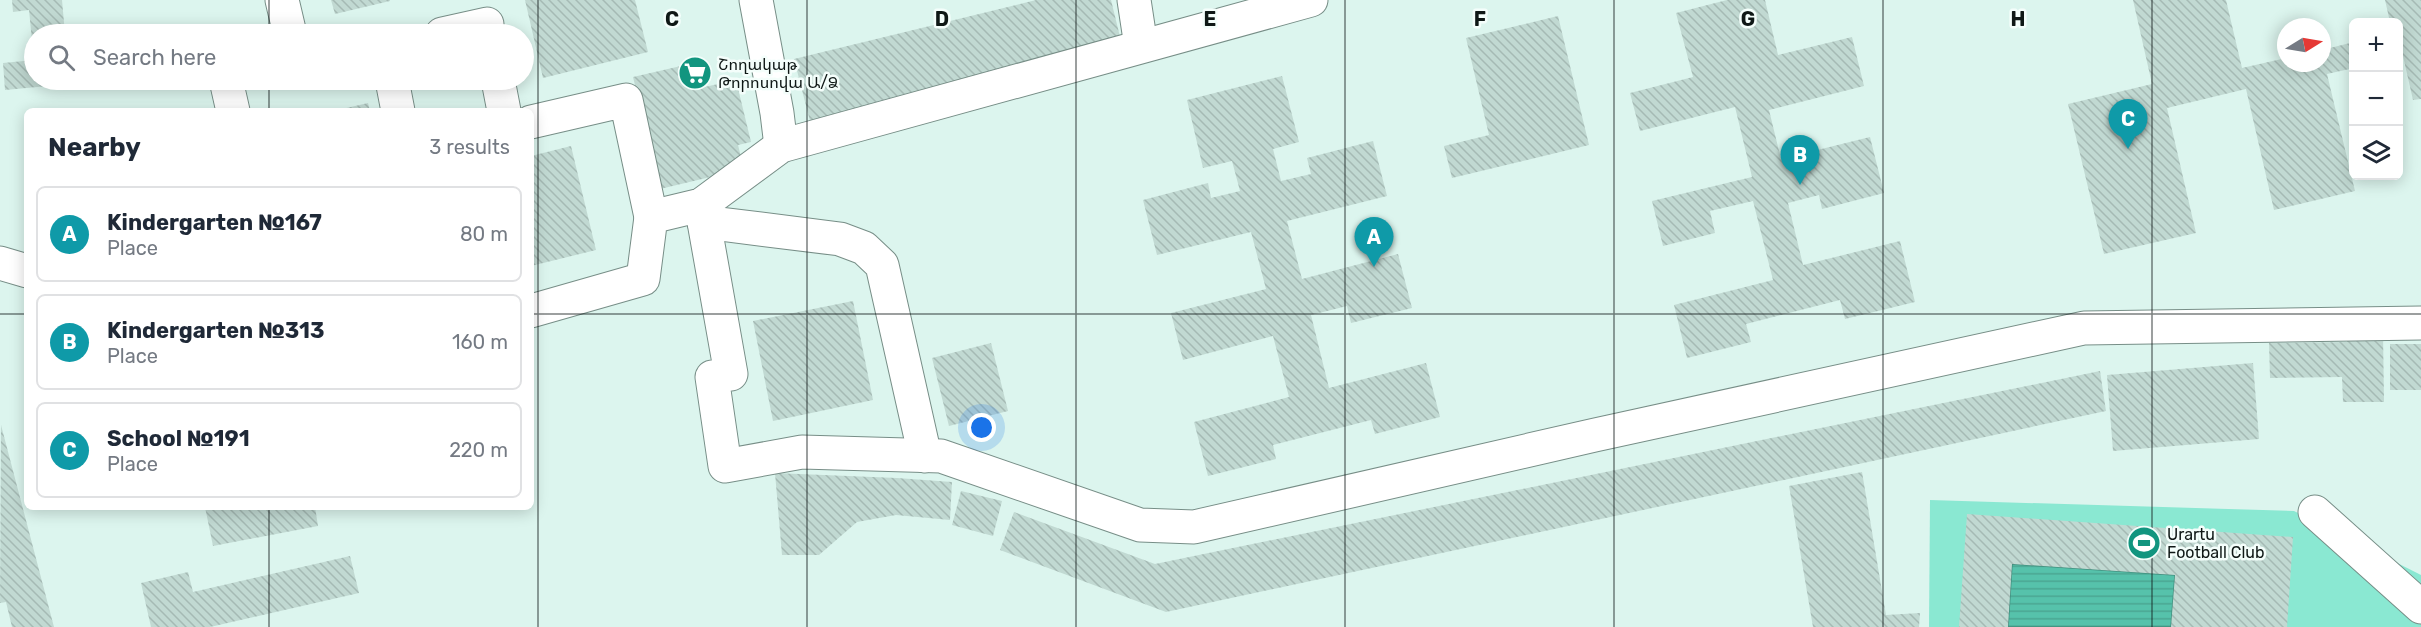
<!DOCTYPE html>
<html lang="en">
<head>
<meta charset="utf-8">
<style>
  :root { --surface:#fff; --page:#f2f2f3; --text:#1f2937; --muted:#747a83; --line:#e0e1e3; --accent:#12957f }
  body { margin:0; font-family:Rubik,"Noto Sans Armenian",sans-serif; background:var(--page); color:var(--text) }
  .controls { position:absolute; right:18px; top:18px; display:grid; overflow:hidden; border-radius:9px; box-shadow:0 3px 15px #0003 }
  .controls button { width:54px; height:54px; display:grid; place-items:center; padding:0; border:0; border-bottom:2px solid var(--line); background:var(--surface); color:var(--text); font:30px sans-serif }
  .compass { position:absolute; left:2277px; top:18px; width:54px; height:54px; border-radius:50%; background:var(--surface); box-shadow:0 3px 15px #0003; rotate:79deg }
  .you { position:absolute; left:982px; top:428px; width:21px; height:21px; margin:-15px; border:4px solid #fff; border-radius:50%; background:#1a73e8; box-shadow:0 0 0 9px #1a73e833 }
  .badge { display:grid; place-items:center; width:39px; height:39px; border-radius:50%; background:var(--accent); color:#fff; font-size:20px; font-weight:700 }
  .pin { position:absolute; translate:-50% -50px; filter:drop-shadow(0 2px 3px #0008) }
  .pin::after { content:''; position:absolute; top:32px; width:21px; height:18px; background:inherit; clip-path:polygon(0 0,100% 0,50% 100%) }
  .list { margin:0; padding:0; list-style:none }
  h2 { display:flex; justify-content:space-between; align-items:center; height:78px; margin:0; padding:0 24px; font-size:26px }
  h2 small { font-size:20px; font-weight:400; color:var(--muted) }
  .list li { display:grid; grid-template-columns:39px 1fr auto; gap:18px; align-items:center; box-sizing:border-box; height:96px; margin:0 12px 12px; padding:0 12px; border:2px solid var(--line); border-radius:9px }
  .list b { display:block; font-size:22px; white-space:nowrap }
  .list p { margin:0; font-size:20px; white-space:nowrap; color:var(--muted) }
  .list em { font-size:20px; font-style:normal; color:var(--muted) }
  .icon { flex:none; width:33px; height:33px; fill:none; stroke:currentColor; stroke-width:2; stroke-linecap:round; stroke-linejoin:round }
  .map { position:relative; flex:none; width:2421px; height:627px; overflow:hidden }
  .search { position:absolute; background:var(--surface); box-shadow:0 3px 15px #0003; left:24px; top:24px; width:510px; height:66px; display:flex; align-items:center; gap:15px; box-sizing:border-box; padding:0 21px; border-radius:33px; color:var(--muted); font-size:22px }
  .panel { position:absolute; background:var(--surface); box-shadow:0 3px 15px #0003; left:24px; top:108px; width:510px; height:402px; border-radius:9px }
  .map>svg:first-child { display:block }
  .garden { fill:#8ae8d2 }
  .water { fill:url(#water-rules); stroke:#418f7e; stroke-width:1.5 }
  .building { fill:url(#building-back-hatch) }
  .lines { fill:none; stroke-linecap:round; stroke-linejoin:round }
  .minor-casing { stroke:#778e87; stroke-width:35 }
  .minor { stroke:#fff; stroke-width:33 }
  .grid { fill:none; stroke:#0f1816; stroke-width:1.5; stroke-opacity:0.55 }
  .labels { text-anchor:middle; stroke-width:5; stroke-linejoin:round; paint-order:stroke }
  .poi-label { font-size:16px; fill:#0f1816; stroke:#f4fefb; text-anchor:start }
  .grid-label { font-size:20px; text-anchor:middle; font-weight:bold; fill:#0f1816; stroke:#f4fefb; stroke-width:5; stroke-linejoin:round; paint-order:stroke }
</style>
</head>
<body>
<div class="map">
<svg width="2421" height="627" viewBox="0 0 2421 627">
  <defs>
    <pattern id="water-rules" width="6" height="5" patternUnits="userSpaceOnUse" patternTransform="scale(1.5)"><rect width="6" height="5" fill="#56c2ab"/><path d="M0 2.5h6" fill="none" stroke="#4aa692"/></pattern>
    <pattern id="building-back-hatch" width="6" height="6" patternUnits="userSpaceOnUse" patternTransform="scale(1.5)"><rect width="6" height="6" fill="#c1d9d2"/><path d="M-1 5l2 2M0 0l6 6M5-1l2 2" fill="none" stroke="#a5bab4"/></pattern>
  </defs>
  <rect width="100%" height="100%" fill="#dcf5ee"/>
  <polygon class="garden" points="1930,500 2294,511 2421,575 2421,627 1929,627"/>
  <polygon class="water" points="2012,564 2175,575 2171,627 2008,627"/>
  <g class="building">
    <polygon points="12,0 62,0 65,34 34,34 33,51 29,10 13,12"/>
    <polygon points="331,0 390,0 390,1 335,14"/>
    <polygon points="525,0 635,0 648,52 543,78"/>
    <polygon points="1036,0 1111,0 1123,49 811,125 794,59"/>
    <polygon points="1727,0 1765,0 1778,55 1852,37 1864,86 1769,110 1781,159 1870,137 1884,193 1822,209 1819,195 1788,203 1803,265 1900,241 1915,302 1845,319 1840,300 1746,324 1751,342 1687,358 1674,305 1773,280 1753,201 1710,211 1715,233 1663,246 1652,201 1752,177 1735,107 1640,131 1630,93 1693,77 1676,13"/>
    <polygon points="2133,0 2226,0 2242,68 2286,58 2286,63 2322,63 2322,50 2354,42 2354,68 2327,74 2355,191 2274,210 2246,89 2167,108 2196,233 2104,254 2068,104 2152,84"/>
    <polygon points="2385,0 2421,0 2421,99 2413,100 2403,56 2398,57 2398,22 2390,22"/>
    <polygon points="1558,16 1589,145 1452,178 1444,146 1489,135 1466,38"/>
    <polygon points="34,60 34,80 69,80 69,84 5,90 3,63"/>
    <polygon points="694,63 700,88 736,80 751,142 738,145 744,169 660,189 633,77"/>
    <polygon points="1282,76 1299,142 1273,149 1281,181 1311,174 1307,158 1373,141 1387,196 1287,221 1302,279 1398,254 1412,308 1351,323 1347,306 1311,315 1329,388 1426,363 1440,417 1375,434 1371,420 1273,445 1276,459 1208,476 1194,422 1289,397 1273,336 1183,360 1171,313 1266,289 1251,232 1157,255 1143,200 1208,183 1211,198 1240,191 1232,161 1203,168 1187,100"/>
    <polygon points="368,103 370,111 338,111 338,110"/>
    <polygon points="571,146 596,250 531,266 531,156"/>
    <polygon points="853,301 873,400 773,421 753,321"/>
    <polygon points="2347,332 2383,332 2384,402 2343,402 2342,377 2270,378 2269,343 2347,342"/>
    <polygon points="991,343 1008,411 949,426 932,358"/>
    <rect x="2390" y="344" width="31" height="46"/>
    <polygon points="2253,363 2259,439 2113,451 2107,375"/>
    <polygon points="2100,371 2106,411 1166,612 1000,550 1014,512 1155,564"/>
    <polygon points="1,425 54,627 12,627 6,602 0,603"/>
    <polygon points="1862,472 1886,615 1920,613 1919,627 1813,627 1789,486"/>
    <polygon points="775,473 897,478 952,482 950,520 896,515 857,522 819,555 782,555"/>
    <polygon points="961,491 1002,501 993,536 952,525"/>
    <polygon points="205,507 315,507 318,526 213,546"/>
    <polygon points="1967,514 2293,537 2287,627 2171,627 2175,575 2012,564 2008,627 1959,627"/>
    <polygon points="350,556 359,593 210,627 151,627 141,583 188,572 193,592"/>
  </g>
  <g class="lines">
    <defs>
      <g id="minor">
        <polyline points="282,0 290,34"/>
        <polyline points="756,0 777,113 781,146"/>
        <polyline points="1134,0 1141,46"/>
        <polyline points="442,34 487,24"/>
        <polyline points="230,80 226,80 233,111"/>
        <polyline points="392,80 398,111"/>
        <polyline points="498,80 504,111"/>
        <polyline points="531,122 626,100 651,217"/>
        <polyline points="701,205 731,374 712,377 725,466 802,452 941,456 1140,525 1194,527 1595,435 2084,328 2421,323"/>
        <polyline points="704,222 840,239 864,248 882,265 925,456"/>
        <polyline points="0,263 27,271"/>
        <polyline points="531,311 643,279 651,217 701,205 781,146 1311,0"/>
        <polyline points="2315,512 2421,607"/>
      </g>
    </defs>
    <use href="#minor" class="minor-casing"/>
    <use href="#minor" class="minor"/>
  </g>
  <path class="grid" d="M269,0V34M538,0V627M807,0V627M1076,0V627M1345,0V627M1614,0V627M1883,0V627M2152,0V627M269,80V111M0,314H27M531,314H2421M269,507V627"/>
  <defs>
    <symbol id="supermarket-disc" viewBox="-11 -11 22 22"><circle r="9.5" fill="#12957f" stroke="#f4fefb"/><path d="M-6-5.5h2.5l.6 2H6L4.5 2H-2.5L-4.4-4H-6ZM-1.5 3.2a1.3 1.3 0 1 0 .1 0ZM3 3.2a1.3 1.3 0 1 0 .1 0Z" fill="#fff"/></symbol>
    <symbol id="stadium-disc" viewBox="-11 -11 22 22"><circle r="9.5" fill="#12957f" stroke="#f4fefb"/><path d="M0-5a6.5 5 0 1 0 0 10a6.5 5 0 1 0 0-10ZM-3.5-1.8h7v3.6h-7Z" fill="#fff"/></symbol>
  </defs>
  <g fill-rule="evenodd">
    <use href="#supermarket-disc" x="676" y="54" width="38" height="38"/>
    <use href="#stadium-disc" x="2125" y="524" width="38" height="38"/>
  </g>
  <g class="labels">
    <g class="poi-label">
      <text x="718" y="70">Շողակաթ<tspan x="718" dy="18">Թորոսովա Ա/Ձ</tspan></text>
      <text x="2167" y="540">Urartu<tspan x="2167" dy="18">Football Club</tspan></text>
    </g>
  </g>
  <g class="grid-label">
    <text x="672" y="26">C</text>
    <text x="942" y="26">D</text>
    <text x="1210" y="26">E</text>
    <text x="1480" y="26">F</text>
    <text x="1748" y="26">G</text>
    <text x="2018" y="26">H</text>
  </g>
</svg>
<div class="controls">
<button>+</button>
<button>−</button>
<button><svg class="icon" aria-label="layers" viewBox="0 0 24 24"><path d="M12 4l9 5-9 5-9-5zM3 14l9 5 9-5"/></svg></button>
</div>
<svg class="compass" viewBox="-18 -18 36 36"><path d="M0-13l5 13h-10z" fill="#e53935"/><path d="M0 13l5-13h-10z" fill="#747a83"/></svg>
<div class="you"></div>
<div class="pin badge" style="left:1374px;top:267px;background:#0f9aa8">A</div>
<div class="pin badge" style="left:1800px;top:185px;background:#0f9aa8">B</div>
<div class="pin badge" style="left:2128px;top:149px;background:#0f9aa8">C</div>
<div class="search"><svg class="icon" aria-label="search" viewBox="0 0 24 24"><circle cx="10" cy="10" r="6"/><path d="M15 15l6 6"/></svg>Search here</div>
<section class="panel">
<h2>Nearby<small>3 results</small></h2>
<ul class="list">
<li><span class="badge" style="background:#0f9aa8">A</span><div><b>Kindergarten №167</b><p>Place</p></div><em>80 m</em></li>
<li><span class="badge" style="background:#0f9aa8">B</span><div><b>Kindergarten №313</b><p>Place</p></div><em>160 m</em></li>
<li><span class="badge" style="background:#0f9aa8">C</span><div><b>School №191</b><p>Place</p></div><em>220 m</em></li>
</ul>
</section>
</div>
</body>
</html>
